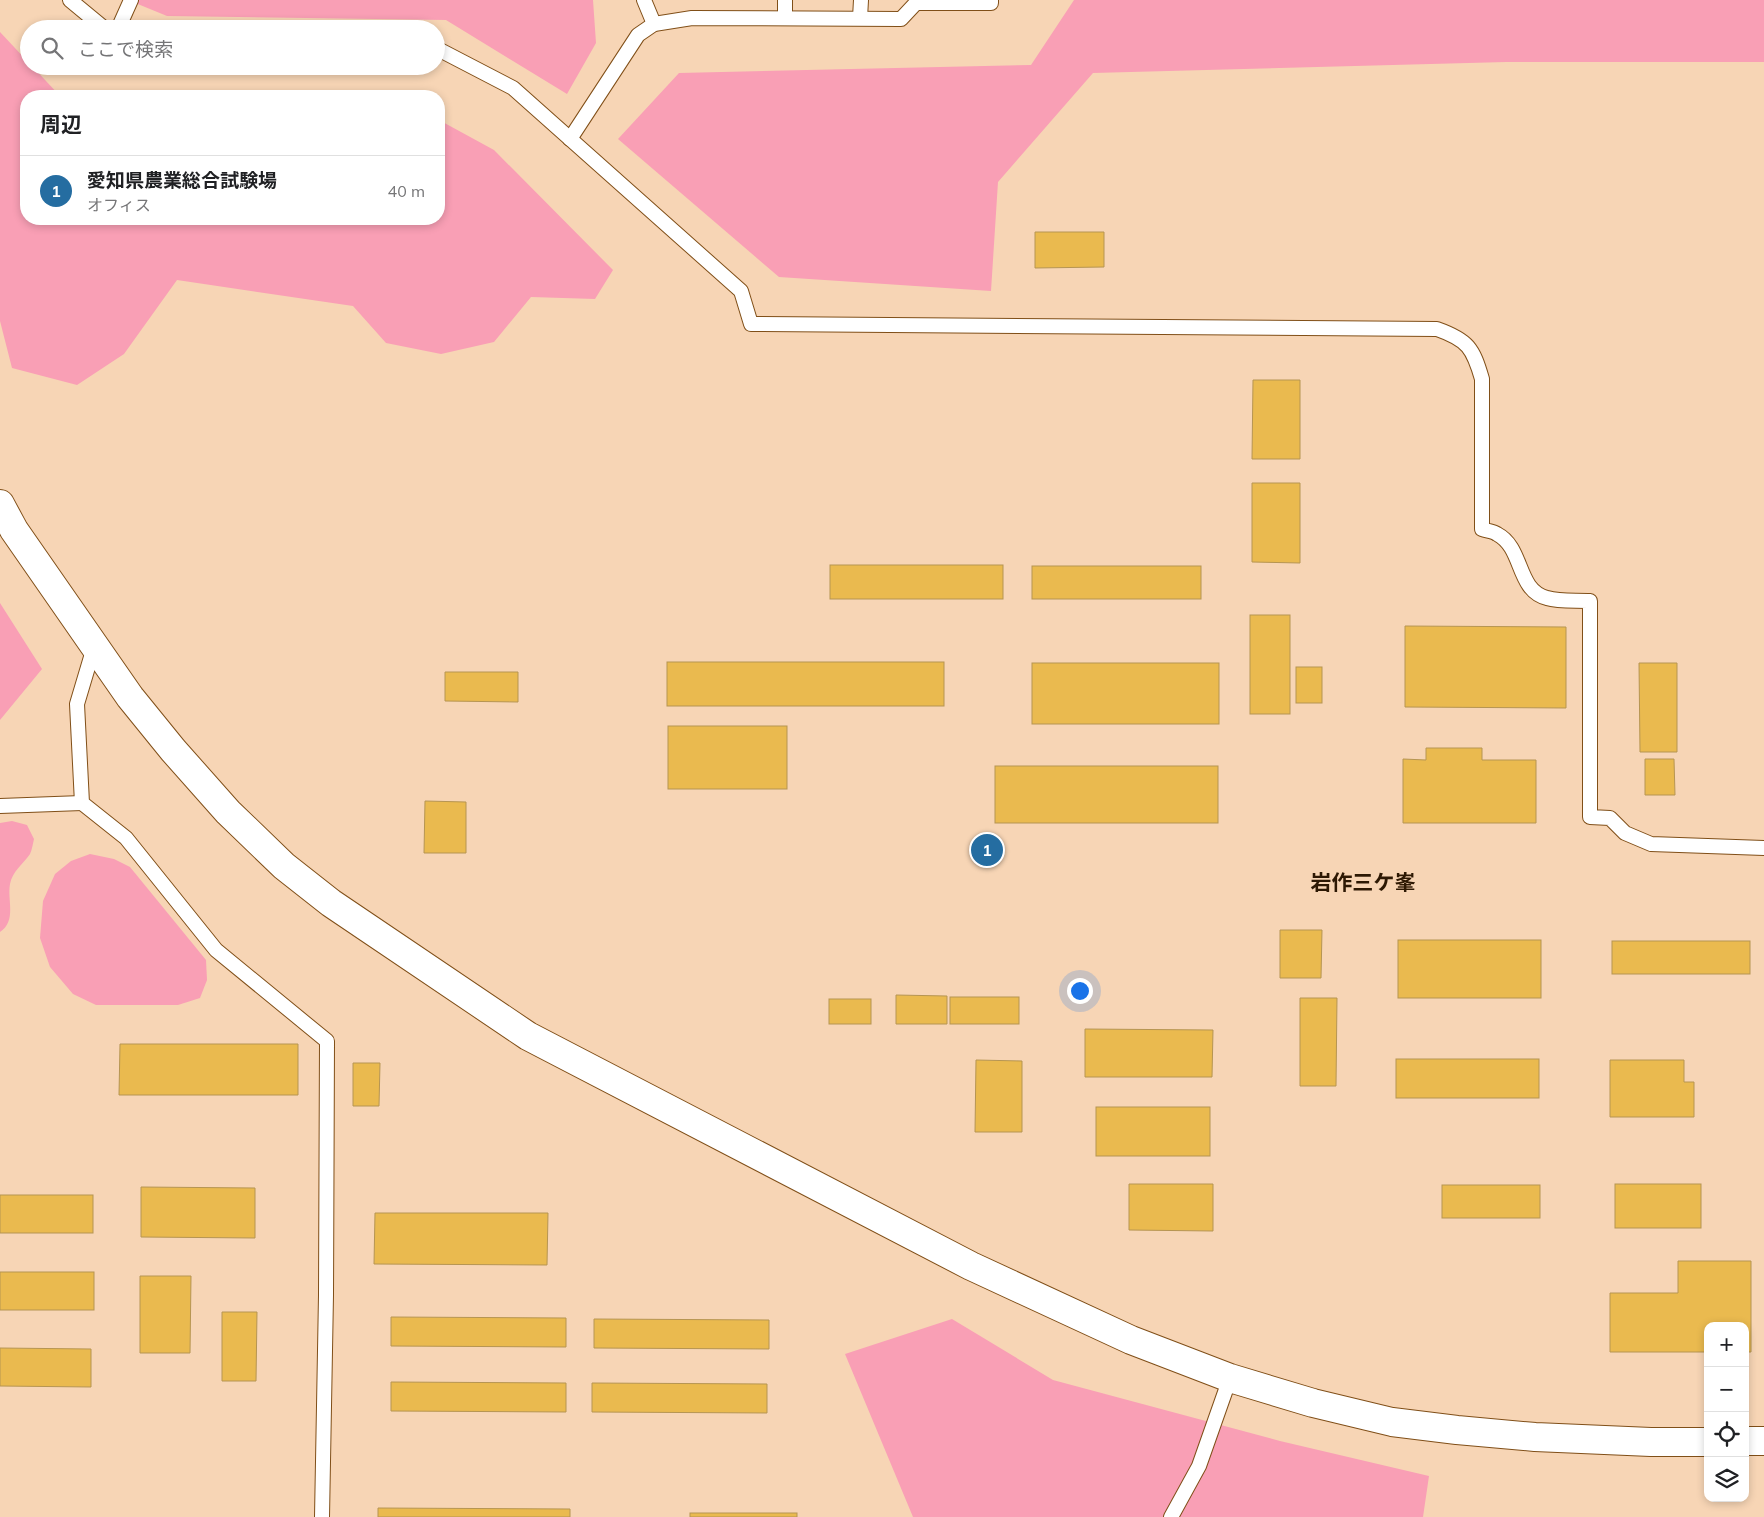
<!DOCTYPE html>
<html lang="ja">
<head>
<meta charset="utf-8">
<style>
  :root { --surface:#fff; --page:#f2f2f2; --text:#202124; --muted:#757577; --line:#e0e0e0; --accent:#256da1 }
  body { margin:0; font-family:Mulish,"Noto Sans JP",sans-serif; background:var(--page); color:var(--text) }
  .controls { position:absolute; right:15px; bottom:15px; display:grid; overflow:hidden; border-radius:10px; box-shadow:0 2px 8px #0003 }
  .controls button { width:45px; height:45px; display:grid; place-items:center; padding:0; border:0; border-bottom:1px solid var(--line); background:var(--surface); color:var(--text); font:25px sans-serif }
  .you { position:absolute; left:1079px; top:990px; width:18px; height:18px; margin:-12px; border:4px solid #fff; border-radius:50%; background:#1a73e8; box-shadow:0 0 0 8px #1a73e833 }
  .badge { display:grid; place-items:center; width:32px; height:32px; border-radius:50%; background:var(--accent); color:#fff; font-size:16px; font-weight:700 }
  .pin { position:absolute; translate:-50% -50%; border:2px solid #fff; box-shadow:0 1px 5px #0006 }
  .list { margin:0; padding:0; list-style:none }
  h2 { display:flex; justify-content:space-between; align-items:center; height:65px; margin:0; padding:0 20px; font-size:21px }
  h2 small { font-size:16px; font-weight:400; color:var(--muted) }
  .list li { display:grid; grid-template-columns:32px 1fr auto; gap:15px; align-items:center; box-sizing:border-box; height:70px; padding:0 20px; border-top:1px solid var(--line) }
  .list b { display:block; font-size:19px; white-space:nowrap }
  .list p { margin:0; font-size:16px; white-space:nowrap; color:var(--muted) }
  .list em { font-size:16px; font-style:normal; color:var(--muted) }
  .icon { flex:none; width:28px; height:28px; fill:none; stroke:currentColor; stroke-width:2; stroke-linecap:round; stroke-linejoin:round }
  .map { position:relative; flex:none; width:1764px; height:1517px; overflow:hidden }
  .search { position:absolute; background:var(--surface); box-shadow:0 2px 8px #0003; left:20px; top:20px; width:425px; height:55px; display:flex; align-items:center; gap:12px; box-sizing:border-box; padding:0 18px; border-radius:28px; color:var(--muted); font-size:19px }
  .panel { position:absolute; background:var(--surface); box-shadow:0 2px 8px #0003; left:20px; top:90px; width:425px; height:135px; border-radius:20px }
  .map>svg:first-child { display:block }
  .green { fill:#f99fb5 }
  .building { fill:#eaba4f; stroke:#b69552 }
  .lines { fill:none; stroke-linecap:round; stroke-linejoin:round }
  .lane-casing { stroke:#804f18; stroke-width:16 }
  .secondary-casing { stroke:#804f18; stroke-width:30 }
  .lane { stroke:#fff; stroke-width:14 }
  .secondary { stroke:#fff; stroke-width:28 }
  .labels { text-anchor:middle; stroke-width:4; stroke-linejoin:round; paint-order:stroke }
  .quarter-label { font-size:21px; font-weight:bold; fill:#2d1803; stroke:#f7d5b5 }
</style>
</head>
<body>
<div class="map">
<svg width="1764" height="1517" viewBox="0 0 1764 1517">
  <rect width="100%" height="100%" fill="#f7d5b5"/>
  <g class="green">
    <polygon points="128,0 593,0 596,43 567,94 446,20 167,16"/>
    <polygon points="1074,0 1764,0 1764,62 1506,62 1093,73 998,182 991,291 779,277 618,139 679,73 1031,65"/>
    <polygon points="0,32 29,63 29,66 32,66 60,96 26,96 26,219 439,219 439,120 494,150 613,270 595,299 531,297 494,342 441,354 386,343 353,306 177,280 124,354 77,385 12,368 0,321"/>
    <polygon points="386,91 396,96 119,96"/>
    <polygon points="0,603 42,669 0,720"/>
    <path d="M12,821L27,825L34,839C33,843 32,850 30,854C23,864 12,872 10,884C7,900 17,921 0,932V823Z"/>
    <polygon points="90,854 114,859 130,867 206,960 207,980 200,998 178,1005 96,1005 73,994 50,967 40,938 43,901 55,874 71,861"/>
    <polygon points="952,1319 1053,1380 1280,1441 1429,1476 1423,1517 913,1517 845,1354"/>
  </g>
  <g class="building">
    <polygon points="1035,232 1104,232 1104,267 1035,268"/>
    <polygon points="1253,380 1300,380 1300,459 1252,459"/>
    <polygon points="1252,483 1300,483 1300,563 1252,562"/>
    <rect x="830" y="565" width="173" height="34"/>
    <rect x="1032" y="566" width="169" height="33"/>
    <rect x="1250" y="615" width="40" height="99"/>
    <polygon points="1405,626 1566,627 1566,708 1405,707"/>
    <rect x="667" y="662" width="277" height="44"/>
    <rect x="1032" y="663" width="187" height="61"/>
    <polygon points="1639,663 1677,663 1677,752 1640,752"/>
    <rect x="1296" y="667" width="26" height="36"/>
    <polygon points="445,672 518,672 518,702 445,701"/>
    <rect x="668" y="726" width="119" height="63"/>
    <polygon points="1426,748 1482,748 1482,760 1536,760 1536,823 1403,823 1403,759 1426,760"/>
    <polygon points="1645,759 1674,759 1675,795 1645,795"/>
    <rect x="995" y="766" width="223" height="57"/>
    <polygon points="425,801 466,802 466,853 424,853"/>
    <polygon points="1280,930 1322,930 1321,978 1280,978"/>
    <rect x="1398" y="940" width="143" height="58"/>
    <rect x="1612" y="941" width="138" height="33"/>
    <polygon points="896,995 947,996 947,1024 896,1024"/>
    <rect x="950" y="997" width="69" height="27"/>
    <polygon points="1300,998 1337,998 1336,1086 1300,1086"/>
    <rect x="829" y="999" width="42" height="25"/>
    <polygon points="1085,1029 1213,1030 1212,1077 1085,1077"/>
    <polygon points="120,1044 298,1044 298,1095 119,1095"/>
    <rect x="1396" y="1059" width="143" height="39"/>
    <polygon points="976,1060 1022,1061 1022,1132 975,1132"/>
    <polygon points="1610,1060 1684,1060 1684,1082 1694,1082 1694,1117 1610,1117"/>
    <polygon points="353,1063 380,1063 379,1106 353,1106"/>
    <rect x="1096" y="1107" width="114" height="49"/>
    <polygon points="1129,1184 1213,1184 1213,1231 1129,1230"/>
    <rect x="1615" y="1184" width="86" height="44"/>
    <rect x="1442" y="1185" width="98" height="33"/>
    <polygon points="141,1187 255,1188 255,1238 141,1237"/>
    <rect x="0" y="1195" width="93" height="38"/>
    <polygon points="375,1213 548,1213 547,1265 374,1264"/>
    <polygon points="1678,1261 1751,1261 1751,1352 1745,1352 1745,1326 1708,1326 1708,1352 1610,1352 1610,1293 1678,1293"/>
    <rect x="0" y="1272" width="94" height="38"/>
    <polygon points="140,1276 191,1276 190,1353 140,1353"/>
    <polygon points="222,1312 257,1312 256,1381 222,1381"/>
    <polygon points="391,1317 566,1318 566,1347 391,1346"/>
    <polygon points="594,1319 769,1320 769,1349 594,1348"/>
    <polygon points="0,1348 91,1349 91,1387 0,1386"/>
    <polygon points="391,1382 566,1383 566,1412 391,1411"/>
    <polygon points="592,1383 767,1384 767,1413 592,1412"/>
    <polygon points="378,1508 570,1509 570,1517 378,1517"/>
    <rect x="690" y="1513" width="107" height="4"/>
  </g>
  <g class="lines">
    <defs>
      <g id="lane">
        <polyline points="70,0 105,29"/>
        <polyline points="644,0 654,24"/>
        <polyline points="785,0 785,18"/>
        <polyline points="860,18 861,0"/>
        <polyline points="118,29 131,0"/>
        <path d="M436,48L513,88L741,291L751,324L1437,329C1468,340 1473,348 1482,379V529C1487,531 1493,531 1497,534C1524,548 1516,590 1547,598C1560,602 1577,600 1590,601V817L1610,818L1625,833L1651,844L1764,848"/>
        <polyline points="570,139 638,35 654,24 692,18 901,19 916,3 991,3 991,0"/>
        <polyline points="94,647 77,704 82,803 126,838 216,950 327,1041 326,1295 322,1517"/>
        <polyline points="0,806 82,803"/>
        <polyline points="1171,1517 1199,1466 1230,1378"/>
      </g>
      <g id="secondary">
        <polyline points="0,504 14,530 130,697 173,750 228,812 284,866 331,903 528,1036 971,1266 1131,1340 1230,1378 1313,1403 1392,1422 1457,1430 1535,1437 1651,1442 1708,1442"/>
        <polyline points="1745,1441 1764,1441"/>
      </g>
    </defs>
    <use href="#lane" class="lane-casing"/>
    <use href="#secondary" class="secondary-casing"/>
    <use href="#lane" class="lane"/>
    <use href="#secondary" class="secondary"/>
  </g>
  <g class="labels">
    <g class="quarter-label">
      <text x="1363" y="890">岩作三ケ峯</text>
    </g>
  </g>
</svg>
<div class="controls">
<button>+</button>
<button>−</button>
<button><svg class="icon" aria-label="locate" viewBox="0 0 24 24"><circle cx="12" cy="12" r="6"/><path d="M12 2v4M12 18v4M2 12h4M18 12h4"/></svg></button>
<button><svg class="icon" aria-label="layers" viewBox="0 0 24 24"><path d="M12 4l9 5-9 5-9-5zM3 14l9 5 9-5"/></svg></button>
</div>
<div class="you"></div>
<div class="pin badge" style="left:987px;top:850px">1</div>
<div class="search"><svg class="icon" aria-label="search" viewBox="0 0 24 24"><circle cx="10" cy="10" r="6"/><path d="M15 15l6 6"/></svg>ここで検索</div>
<section class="panel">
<h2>周辺<small></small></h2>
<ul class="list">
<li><span class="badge">1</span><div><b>愛知県農業総合試験場</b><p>オフィス</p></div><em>40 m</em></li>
</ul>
</section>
</div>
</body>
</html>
